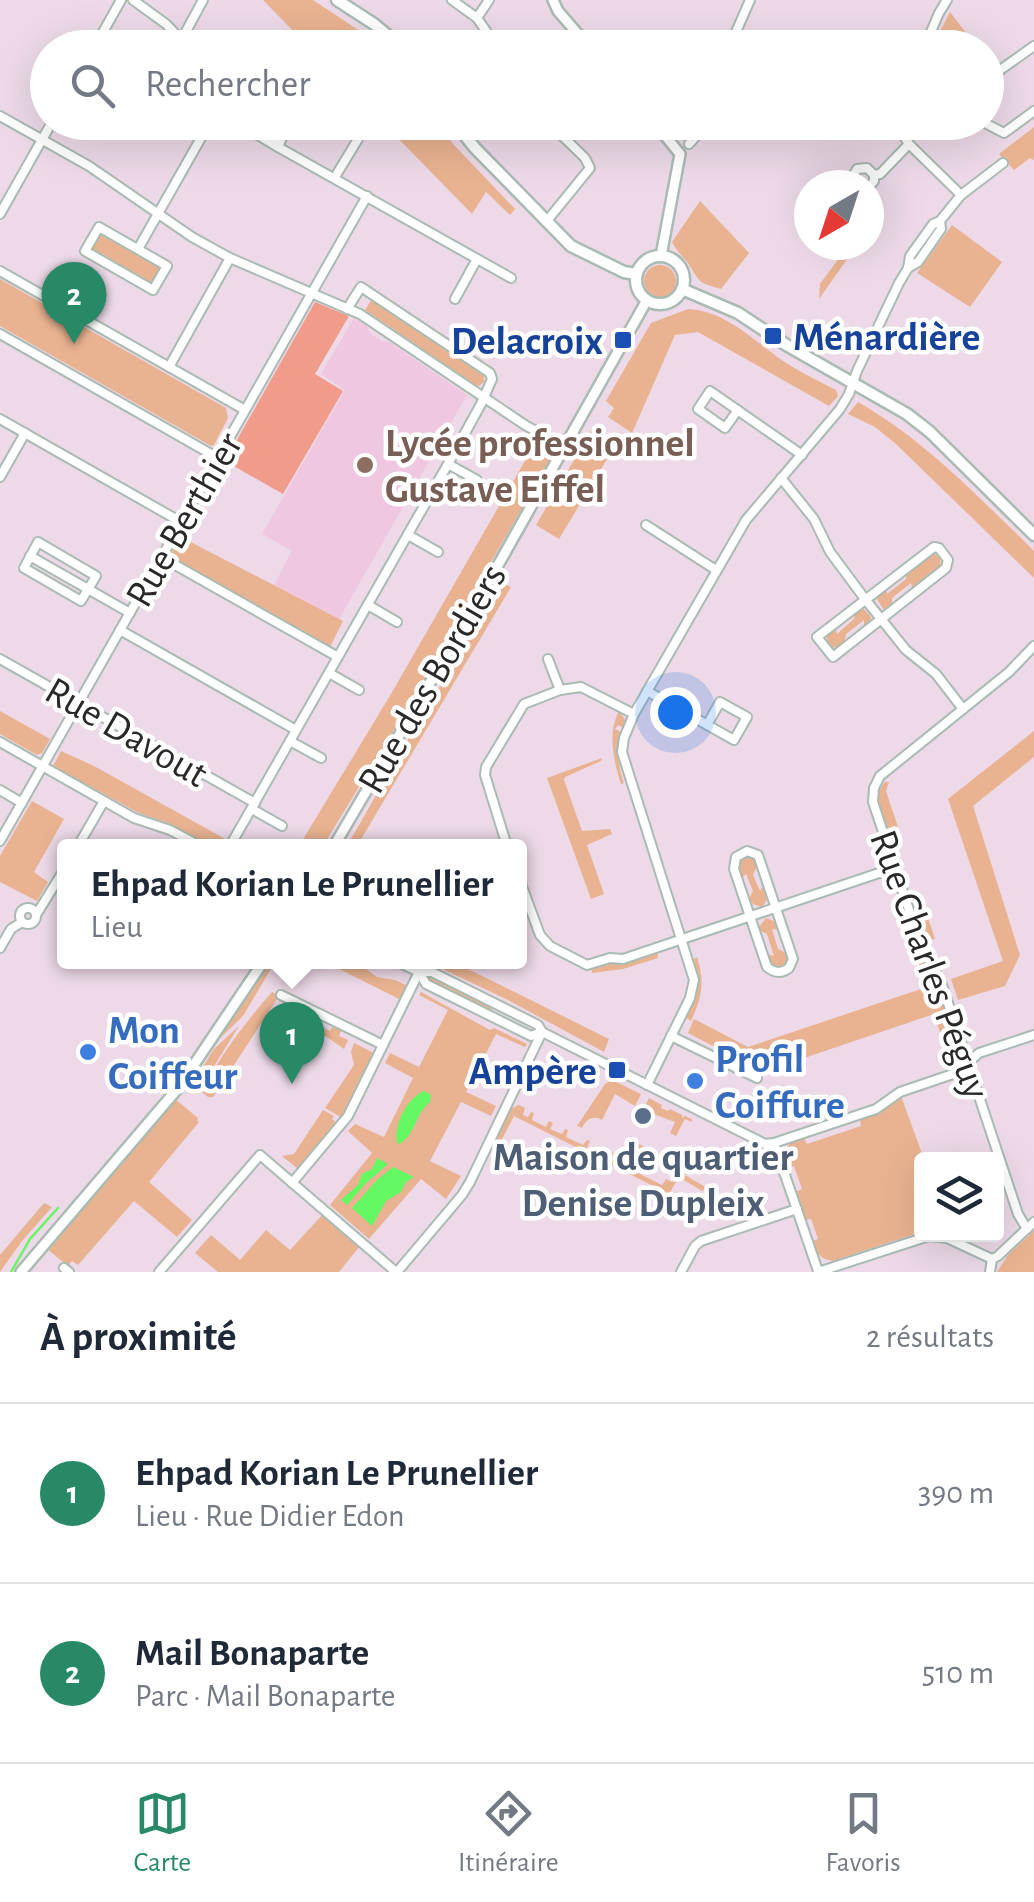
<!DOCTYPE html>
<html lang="fr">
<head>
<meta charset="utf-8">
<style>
  :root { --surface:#fff; --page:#f6f6f7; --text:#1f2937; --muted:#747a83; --line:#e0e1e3; --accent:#288967 }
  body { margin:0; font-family:"Alegreya Sans",sans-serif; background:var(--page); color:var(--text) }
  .controls { position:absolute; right:30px; bottom:30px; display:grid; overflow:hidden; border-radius:10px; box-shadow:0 10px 40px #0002 }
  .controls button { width:90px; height:90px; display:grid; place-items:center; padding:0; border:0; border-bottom:2px solid var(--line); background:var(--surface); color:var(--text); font:50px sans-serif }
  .compass { position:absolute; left:794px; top:170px; width:90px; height:90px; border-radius:50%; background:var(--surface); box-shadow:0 10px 40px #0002; rotate:219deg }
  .you { position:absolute; left:675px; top:712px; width:35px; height:35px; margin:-25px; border:8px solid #fff; border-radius:50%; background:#1a73e8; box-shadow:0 0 0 15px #1a73e833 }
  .badge { display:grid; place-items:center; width:65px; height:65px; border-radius:50%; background:var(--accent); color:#fff; font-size:32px; font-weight:700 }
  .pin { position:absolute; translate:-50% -82px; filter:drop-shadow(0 2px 5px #0008) }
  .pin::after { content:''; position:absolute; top:52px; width:35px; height:30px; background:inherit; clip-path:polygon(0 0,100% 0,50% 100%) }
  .popup { position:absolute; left:57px; top:839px; width:470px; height:130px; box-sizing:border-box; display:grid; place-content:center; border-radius:10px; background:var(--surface); filter:drop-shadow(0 2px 8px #0005); font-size:32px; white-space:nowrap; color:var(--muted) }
  .popup b { font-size:38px; color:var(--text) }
  .popup::after { content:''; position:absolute; left:50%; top:100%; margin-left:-20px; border:20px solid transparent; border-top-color:var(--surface) }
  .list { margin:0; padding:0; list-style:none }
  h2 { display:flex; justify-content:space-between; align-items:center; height:130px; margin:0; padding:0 40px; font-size:42px }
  h2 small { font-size:32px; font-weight:400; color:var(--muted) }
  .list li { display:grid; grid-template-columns:65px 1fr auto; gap:30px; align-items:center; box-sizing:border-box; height:180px; padding:0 40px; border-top:2px solid var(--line) }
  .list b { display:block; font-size:38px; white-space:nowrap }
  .list p { margin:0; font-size:32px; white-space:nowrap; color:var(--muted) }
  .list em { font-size:32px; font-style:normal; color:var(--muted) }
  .icon { flex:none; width:55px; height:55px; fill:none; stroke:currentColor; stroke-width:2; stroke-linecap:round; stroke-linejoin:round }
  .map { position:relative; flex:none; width:1034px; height:1272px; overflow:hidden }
  .search { position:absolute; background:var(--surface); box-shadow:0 10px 40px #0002; left:30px; right:30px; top:30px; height:110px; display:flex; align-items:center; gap:25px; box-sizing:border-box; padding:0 35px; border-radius:55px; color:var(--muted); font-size:38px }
  .sheet { height:490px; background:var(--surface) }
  nav { display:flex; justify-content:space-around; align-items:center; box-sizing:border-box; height:140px; border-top:2px solid var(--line); background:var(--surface); font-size:28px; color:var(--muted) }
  nav a { display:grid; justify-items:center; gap:5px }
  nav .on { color:var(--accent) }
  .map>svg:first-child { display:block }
  .education { fill:#f0c7e0 }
  .green { fill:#e9b391 }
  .pitch { fill:#f19b8b }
  .water { fill:#64f963 }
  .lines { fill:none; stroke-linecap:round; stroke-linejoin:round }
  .stream { stroke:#64f963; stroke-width:2.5 }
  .minor-casing { stroke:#aabbb3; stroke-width:12 }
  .tertiary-casing { stroke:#aabbb3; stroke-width:14 }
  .secondary-casing { stroke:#aabbb3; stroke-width:15 }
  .minor { stroke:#fff; stroke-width:8 }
  .tertiary { stroke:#fff; stroke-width:9 }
  .secondary { stroke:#fff; stroke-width:10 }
  .transit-dot { fill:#1a4fb4; stroke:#fff; stroke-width:4 }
  .education-dot { fill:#8d6e63; stroke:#fff; stroke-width:4 }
  .shop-dot { fill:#3f7fe0; stroke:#fff; stroke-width:4 }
  .service-dot { fill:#5c6f8a; stroke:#fff; stroke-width:4 }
  .labels { text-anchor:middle; stroke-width:9; stroke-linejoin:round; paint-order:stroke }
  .transit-label { font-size:40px; font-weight:bold; fill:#164399; stroke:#fff; text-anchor:end }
  .education-label { font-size:40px; font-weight:bold; fill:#785e54; stroke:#fff; text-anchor:start }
  .street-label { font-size:40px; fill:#292929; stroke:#fff }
  .shop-label { font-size:40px; font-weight:bold; fill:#366cbe; stroke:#fff; text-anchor:start }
  .service-label { font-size:40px; font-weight:bold; fill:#4e5e75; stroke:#fff }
</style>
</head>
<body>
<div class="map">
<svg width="1034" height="1272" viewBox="0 0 1034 1272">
  <rect width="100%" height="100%" fill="#edd9e7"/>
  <polygon class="education" points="354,318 366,325 371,334 383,342 389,342 467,395 339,619 274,585 292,551 262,534 345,390 321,374"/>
  <g class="green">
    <polygon points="263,0 313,0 384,47 309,47"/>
    <polygon points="950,12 977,47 932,47"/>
    <polygon points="383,123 438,123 453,144 515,209 510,215 486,192 472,214"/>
    <polygon points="1034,127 1034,160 1030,158 1014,170 999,154"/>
    <path d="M700,201L749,253L721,289C697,282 701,283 688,263C682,256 676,250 672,242Z"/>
    <polygon points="952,225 1002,262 970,307 917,273"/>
    <polygon points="100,234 104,234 106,238 148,259 147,261 157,267 160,266 161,269 153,283 149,284 138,278 139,275 128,269 126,271 118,267 119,264 103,254 101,256 93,252 92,248"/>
    <polygon points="839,245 851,245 855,248 819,299 820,284 845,250"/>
    <circle cx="660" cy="281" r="16"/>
    <polygon points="0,279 226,408 228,418 214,445 211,446 0,326"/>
    <polygon points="372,299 484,376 484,382 479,386 474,384 365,310"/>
    <path d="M688,309C727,311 755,342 786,363C802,373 819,381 836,390L838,396L829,406L698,332L675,335L632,433L608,417L614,408L606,401L651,323Z"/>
    <path d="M858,402C922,439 967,486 1020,537L1034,551V578L896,444L875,427L848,414Z"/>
    <polygon points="592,429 616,444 559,539 536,525"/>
    <polygon points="537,440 553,451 551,458 401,718 323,846 299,846 391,694"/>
    <polygon points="181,537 343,621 330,647 169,556"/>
    <path d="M932,553L940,557C944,574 925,582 913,592L911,583L892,598V607L883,609L877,599L879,594L887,587V594L906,579L907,569Z"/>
    <polygon points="502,583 511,587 357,846 347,846 407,741"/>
    <polygon points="864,609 871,617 869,625 864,630 864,620 846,634 844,646 840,649 829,646 826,635 835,625 837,634 854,619 855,612"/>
    <polygon points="0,711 50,739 42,753 37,755 0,734"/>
    <path d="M619,711L626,721L624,728L618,725L615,729L623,733C616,750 618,767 624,783L621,784C614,762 607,733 619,711Z"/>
    <polygon points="1034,731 1034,757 973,806 1020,955 1005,986 958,1000 951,979 1003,961 948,799"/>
    <polygon points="61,751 94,766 227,840 223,846 211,846 171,825 137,812 53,766"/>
    <polygon points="602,758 601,761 565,777 564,780 582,831 610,829 612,834 587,845 604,894 591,899 547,778"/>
    <path d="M885,782H889L886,791L901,836L892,839L889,838C883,820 871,798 885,782Z"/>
    <polygon points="32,801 64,819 34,872 48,882 37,901 0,882 0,856"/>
    <path d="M751,856L758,864L753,875L760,891L763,886C768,893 769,901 761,907L753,904L749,899L753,891L746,874L740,880L737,867L743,858Z"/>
    <polygon points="924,906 935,939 924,941 914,913 916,909"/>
    <path d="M766,918L776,922L779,930L772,929L778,949L788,954L789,962C783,969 780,969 772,967L766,954L774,956L767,934L760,931L759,927Z"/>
    <path d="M658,952V958L623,969L592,973L591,968C613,961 636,958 658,952Z"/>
    <polygon points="921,955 938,986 959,1049 947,1054 934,1014 763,1072 688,1033 694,1019 748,1047 924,988 933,1013 917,957"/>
    <path d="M697,957C705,982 702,998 691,1021L685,1017L698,987L694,959Z"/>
    <polygon points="271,962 275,962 243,1016 211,1047 249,989"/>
    <polygon points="325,962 356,962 377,977 395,980 408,986 401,1000"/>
    <polygon points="428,962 454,962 609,1039 604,1052 508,1000"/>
    <polygon points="431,975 494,1006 490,1013 428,982 427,979"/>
    <path d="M272,992L279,996L213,1097H208L202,1092C220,1055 245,1023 272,992Z"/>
    <polygon points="421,992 490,1030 494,1028 527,1044 525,1047 496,1034 466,1092 496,1106 491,1116 461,1102 430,1161 461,1176 446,1199 421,1179 369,1239 330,1205 372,1153 348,1131 355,1124 384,1137 413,1078 385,1063 390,1053 419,1067 448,1010 419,995"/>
    <polygon points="281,1007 330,1031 333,1025 342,1029 339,1036 348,1040 344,1049 315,1029 279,1010"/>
    <polygon points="239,1026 199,1090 190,1083 195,1075 197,1076 214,1049"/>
    <polygon points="354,1043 374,1053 341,1117 325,1108 354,1065 351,1052"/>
    <path d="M612,1080L641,1094L635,1106L615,1094L602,1120C593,1115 586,1119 582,1128L577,1126L605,1084Z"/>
    <path d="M901,1096L924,1159L922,1160L921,1232L833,1261C820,1259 816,1253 812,1241L818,1239L811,1219L806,1220L795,1192L802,1189L794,1166L788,1169L784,1150L791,1142L804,1138L807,1144L861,1126L860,1120L878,1112Z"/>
    <polygon points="649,1098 662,1105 661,1108 668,1111 670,1109 682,1115 682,1118 685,1116 692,1119 692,1122 685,1119 676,1136 670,1133 675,1122 643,1110"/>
    <polygon points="175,1099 198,1118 197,1120 199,1122 149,1182 192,1220 177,1237 134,1201 78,1265 72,1261 68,1266 46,1248"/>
    <polygon points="519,1105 525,1108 523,1115 528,1117 531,1112 534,1113 532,1120 546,1127 549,1121 553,1123 550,1129 562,1134 565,1129 568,1130 566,1137 583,1145 587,1140 590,1141 587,1148 603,1155 606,1149 613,1153 611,1159 622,1165 625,1159 628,1160 626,1167 635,1171 638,1165 641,1166 638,1173 662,1185 666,1179 672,1182 675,1175 669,1172 670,1168 633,1147 635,1142 688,1169 685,1175 707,1188 702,1191 679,1177 669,1194 514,1116 496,1151 491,1148 510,1109"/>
    <polygon points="323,1110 334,1116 332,1119 337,1123 298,1169 282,1156 294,1154"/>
    <polygon points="44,1203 52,1207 22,1241 0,1272 0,1255"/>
    <polygon points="323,1214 326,1215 360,1246 339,1272 218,1272 195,1253 211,1235 240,1260 266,1230 290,1250"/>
    <polygon points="1034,1231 1034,1272 997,1272 1008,1255"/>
  </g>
  <polygon class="pitch" points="315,302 349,316 315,374 343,391 283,494 225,461"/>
  <g class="water">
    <path d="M424,1091L431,1095L430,1102C415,1114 416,1133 400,1144L397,1143C394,1124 406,1099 424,1091Z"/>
    <polygon points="377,1158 388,1164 366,1183 347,1205 341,1200 358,1185 362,1174 372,1169"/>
    <polygon points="393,1167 414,1177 406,1182 401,1192 386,1201 372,1226 352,1208 377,1180"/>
  </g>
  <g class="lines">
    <polyline class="stream" points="11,1272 30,1239 58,1208"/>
    <defs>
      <g id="minor">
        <polyline points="133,0 166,24 189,48"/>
        <polyline points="452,0 477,18 498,48"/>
        <polyline points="477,18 489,0"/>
        <polyline points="94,48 121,0"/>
        <polyline points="177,48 203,0"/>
        <polyline points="252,48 257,39"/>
        <polyline points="729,48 750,0"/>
        <polyline points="924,48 939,13 947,0"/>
        <polyline points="986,80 1034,46"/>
        <polyline points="0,116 89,166 192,237 230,258 360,314 525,425 565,447"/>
        <polyline points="236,122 278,147 289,122"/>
        <polyline points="263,122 272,131 278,147 511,278"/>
        <polyline points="906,122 903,135 909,144 961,195"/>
        <polyline points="983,122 1004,133 1034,111"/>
        <polyline points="689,144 697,135 701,122"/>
        <polyline points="335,177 358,139"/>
        <polyline points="855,185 852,178 857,169 867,168 874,175"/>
        <polyline points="869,187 874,181 874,175 880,174 909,144"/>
        <polyline points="0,214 52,122"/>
        <polyline points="546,222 590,168 585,158 548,122"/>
        <polygon points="99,227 167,266 153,290 85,251"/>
        <polyline points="138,249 210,122"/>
        <polyline points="908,268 918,262 941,229 940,221"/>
        <polyline points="0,271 245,410"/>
        <polyline points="455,299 477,259"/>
        <polyline points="0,334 218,458"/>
        <polyline points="169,367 230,258"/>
        <polyline points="738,410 725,428 698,409 710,391 802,455"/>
        <polyline points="0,419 181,522"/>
        <polyline points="448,464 477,480"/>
        <polyline points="0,477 25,433"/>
        <polyline points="781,478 814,519 830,552 865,599 906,650 936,674 963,709"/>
        <polyline points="646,525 716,570"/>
        <polyline points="408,535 438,552"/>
        <polygon points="38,542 96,576 81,601 24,568"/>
        <polygon points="934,547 939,548 948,560 946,568 833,657 817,637"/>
        <polyline points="30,556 130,613"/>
        <polyline points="161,557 338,657"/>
        <polyline points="368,605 397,622"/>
        <polyline points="120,630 296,730"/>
        <polyline points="0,659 255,803"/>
        <polyline points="548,659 560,690"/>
        <polyline points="329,673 359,690"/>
        <polyline points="647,691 734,740 747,717 720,702 707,725"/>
        <polyline points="290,741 321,758"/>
        <polyline points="0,742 134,818 170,830 200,846"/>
        <polyline points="0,790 22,803"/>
        <polyline points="252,809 282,826"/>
        <polyline points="0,841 367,196"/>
        <polyline points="78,846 104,801"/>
        <polyline points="230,846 448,464 481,404 492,379 490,373 361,287 347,309"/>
        <polyline points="507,846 485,775 486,767 524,704 560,690 581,687 634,714"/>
        <path d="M747,851L758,855L793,959L789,968C781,974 775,973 767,967L734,869L736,857Z"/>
        <polyline points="520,881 540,935 550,946 587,965 610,958 623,959 894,868"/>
        <circle cx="28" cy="916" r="8"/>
        <polyline points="36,915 64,870"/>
        <polyline points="0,948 11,929 22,922"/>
        <polyline points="398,962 419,972 432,972 538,1025 542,1032 765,1144 774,1143 818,1271"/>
        <polyline points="419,972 426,984 531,1036 542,1032"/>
        <polyline points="281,995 383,1045"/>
        <polyline points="671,1036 757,1078"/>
        <polyline points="647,1085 690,998 694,980 622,752 624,738 634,714 746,520 840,409 849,394 857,371 899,283 908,268 910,256 933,224 940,221 961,195 1003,163"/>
        <polyline points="774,1143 876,1109 900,1092 956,1073 979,1053 1034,1035"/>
        <polyline points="292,1183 348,1116 419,972"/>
        <polyline points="1027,1229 1018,1214 942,985 920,943 873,802 874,788 880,776 1009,672 1034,646"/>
        <polyline points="64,1268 69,1272"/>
        <polyline points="159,1272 260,1155 396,1272"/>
        <polyline points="397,1272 462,1195 470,1182 542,1032"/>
        <polyline points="681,1272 695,1246 701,1241 797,1209"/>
        <polyline points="818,1272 929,1236 947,1238 992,1259"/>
        <polyline points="990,1272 992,1259 998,1256 1034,1222"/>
      </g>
      <g id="tertiary">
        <polyline points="553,0 558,11 590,48"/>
        <polyline points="654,122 680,154 661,256"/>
        <polyline points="334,846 479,599 647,300"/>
        <polyline points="21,1272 179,1087 263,962"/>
      </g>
      <g id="secondary">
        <polyline points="337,0 374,24 403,48"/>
        <polyline points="454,122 475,148 571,246 624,272 637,274"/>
        <circle cx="660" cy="280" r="24"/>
        <polyline points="682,289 738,313 788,346 907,414 930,432 1034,535"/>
      </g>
    </defs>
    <use href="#minor" class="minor-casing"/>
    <use href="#tertiary" class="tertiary-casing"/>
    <use href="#secondary" class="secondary-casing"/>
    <use href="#minor" class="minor"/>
    <use href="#tertiary" class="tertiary"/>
    <use href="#secondary" class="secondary"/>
  </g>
  <g class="transit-dot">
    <rect x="763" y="326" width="20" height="20" rx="5"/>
    <rect x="613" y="330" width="20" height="20" rx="5"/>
    <rect x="607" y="1060" width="20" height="20" rx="5"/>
  </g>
  <circle class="education-dot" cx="365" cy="465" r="10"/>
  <g class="shop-dot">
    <circle cx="88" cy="1052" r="10"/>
    <circle cx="695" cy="1081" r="10"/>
  </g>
  <circle class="service-dot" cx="643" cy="1116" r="10"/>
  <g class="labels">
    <g class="transit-label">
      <text x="793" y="350" text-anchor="start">Ménardière</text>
      <text x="603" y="354">Delacroix</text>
      <text x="597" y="1084">Ampère</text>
    </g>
    <g class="education-label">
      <text x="385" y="456">Lycée professionnel<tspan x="385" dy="46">Gustave Eiffel</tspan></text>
    </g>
    <g class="street-label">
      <text transform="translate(183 519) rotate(-60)" y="14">Rue Berthier</text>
      <text transform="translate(431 678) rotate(-60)" y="14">Rue des Bordiers</text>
      <text transform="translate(127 731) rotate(30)" y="14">Rue Davout</text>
      <text transform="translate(931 964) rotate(70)" y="14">Rue Charles Péguy</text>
    </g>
    <g class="shop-label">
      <text x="108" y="1043">Mon<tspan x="108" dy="46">Coiffeur</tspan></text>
      <text x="715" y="1072">Profil<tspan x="715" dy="46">Coiffure</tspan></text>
    </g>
    <g class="service-label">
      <text x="643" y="1170">Maison de quartier<tspan x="643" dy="46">Denise Dupleix</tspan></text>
    </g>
  </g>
</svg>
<div class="controls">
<button><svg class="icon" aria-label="layers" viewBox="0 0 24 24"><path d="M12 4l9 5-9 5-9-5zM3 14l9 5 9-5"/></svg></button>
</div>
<svg class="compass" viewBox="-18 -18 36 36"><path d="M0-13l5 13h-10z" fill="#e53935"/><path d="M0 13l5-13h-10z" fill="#747a83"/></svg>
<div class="you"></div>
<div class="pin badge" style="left:292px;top:1084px">1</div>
<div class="popup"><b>Ehpad Korian Le Prunellier</b>Lieu</div>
<div class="pin badge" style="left:74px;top:344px">2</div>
<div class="search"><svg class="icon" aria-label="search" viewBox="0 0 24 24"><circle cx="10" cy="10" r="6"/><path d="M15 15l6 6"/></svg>Rechercher</div>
</div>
<section class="sheet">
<h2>À proximité<small>2 résultats</small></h2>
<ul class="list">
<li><span class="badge">1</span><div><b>Ehpad Korian Le Prunellier</b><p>Lieu · Rue Didier Edon</p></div><em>390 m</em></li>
<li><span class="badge">2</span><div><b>Mail Bonaparte</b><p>Parc · Mail Bonaparte</p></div><em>510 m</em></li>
</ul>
</section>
<nav>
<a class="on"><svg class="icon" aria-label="map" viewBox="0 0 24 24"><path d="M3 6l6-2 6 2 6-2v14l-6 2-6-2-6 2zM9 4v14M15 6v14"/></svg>Carte</a>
<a><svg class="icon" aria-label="directions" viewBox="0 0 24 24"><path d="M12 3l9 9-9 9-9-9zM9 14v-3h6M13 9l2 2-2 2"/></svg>Itinéraire</a>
<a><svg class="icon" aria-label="saved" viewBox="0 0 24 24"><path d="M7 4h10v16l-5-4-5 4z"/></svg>Favoris</a>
</nav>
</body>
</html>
